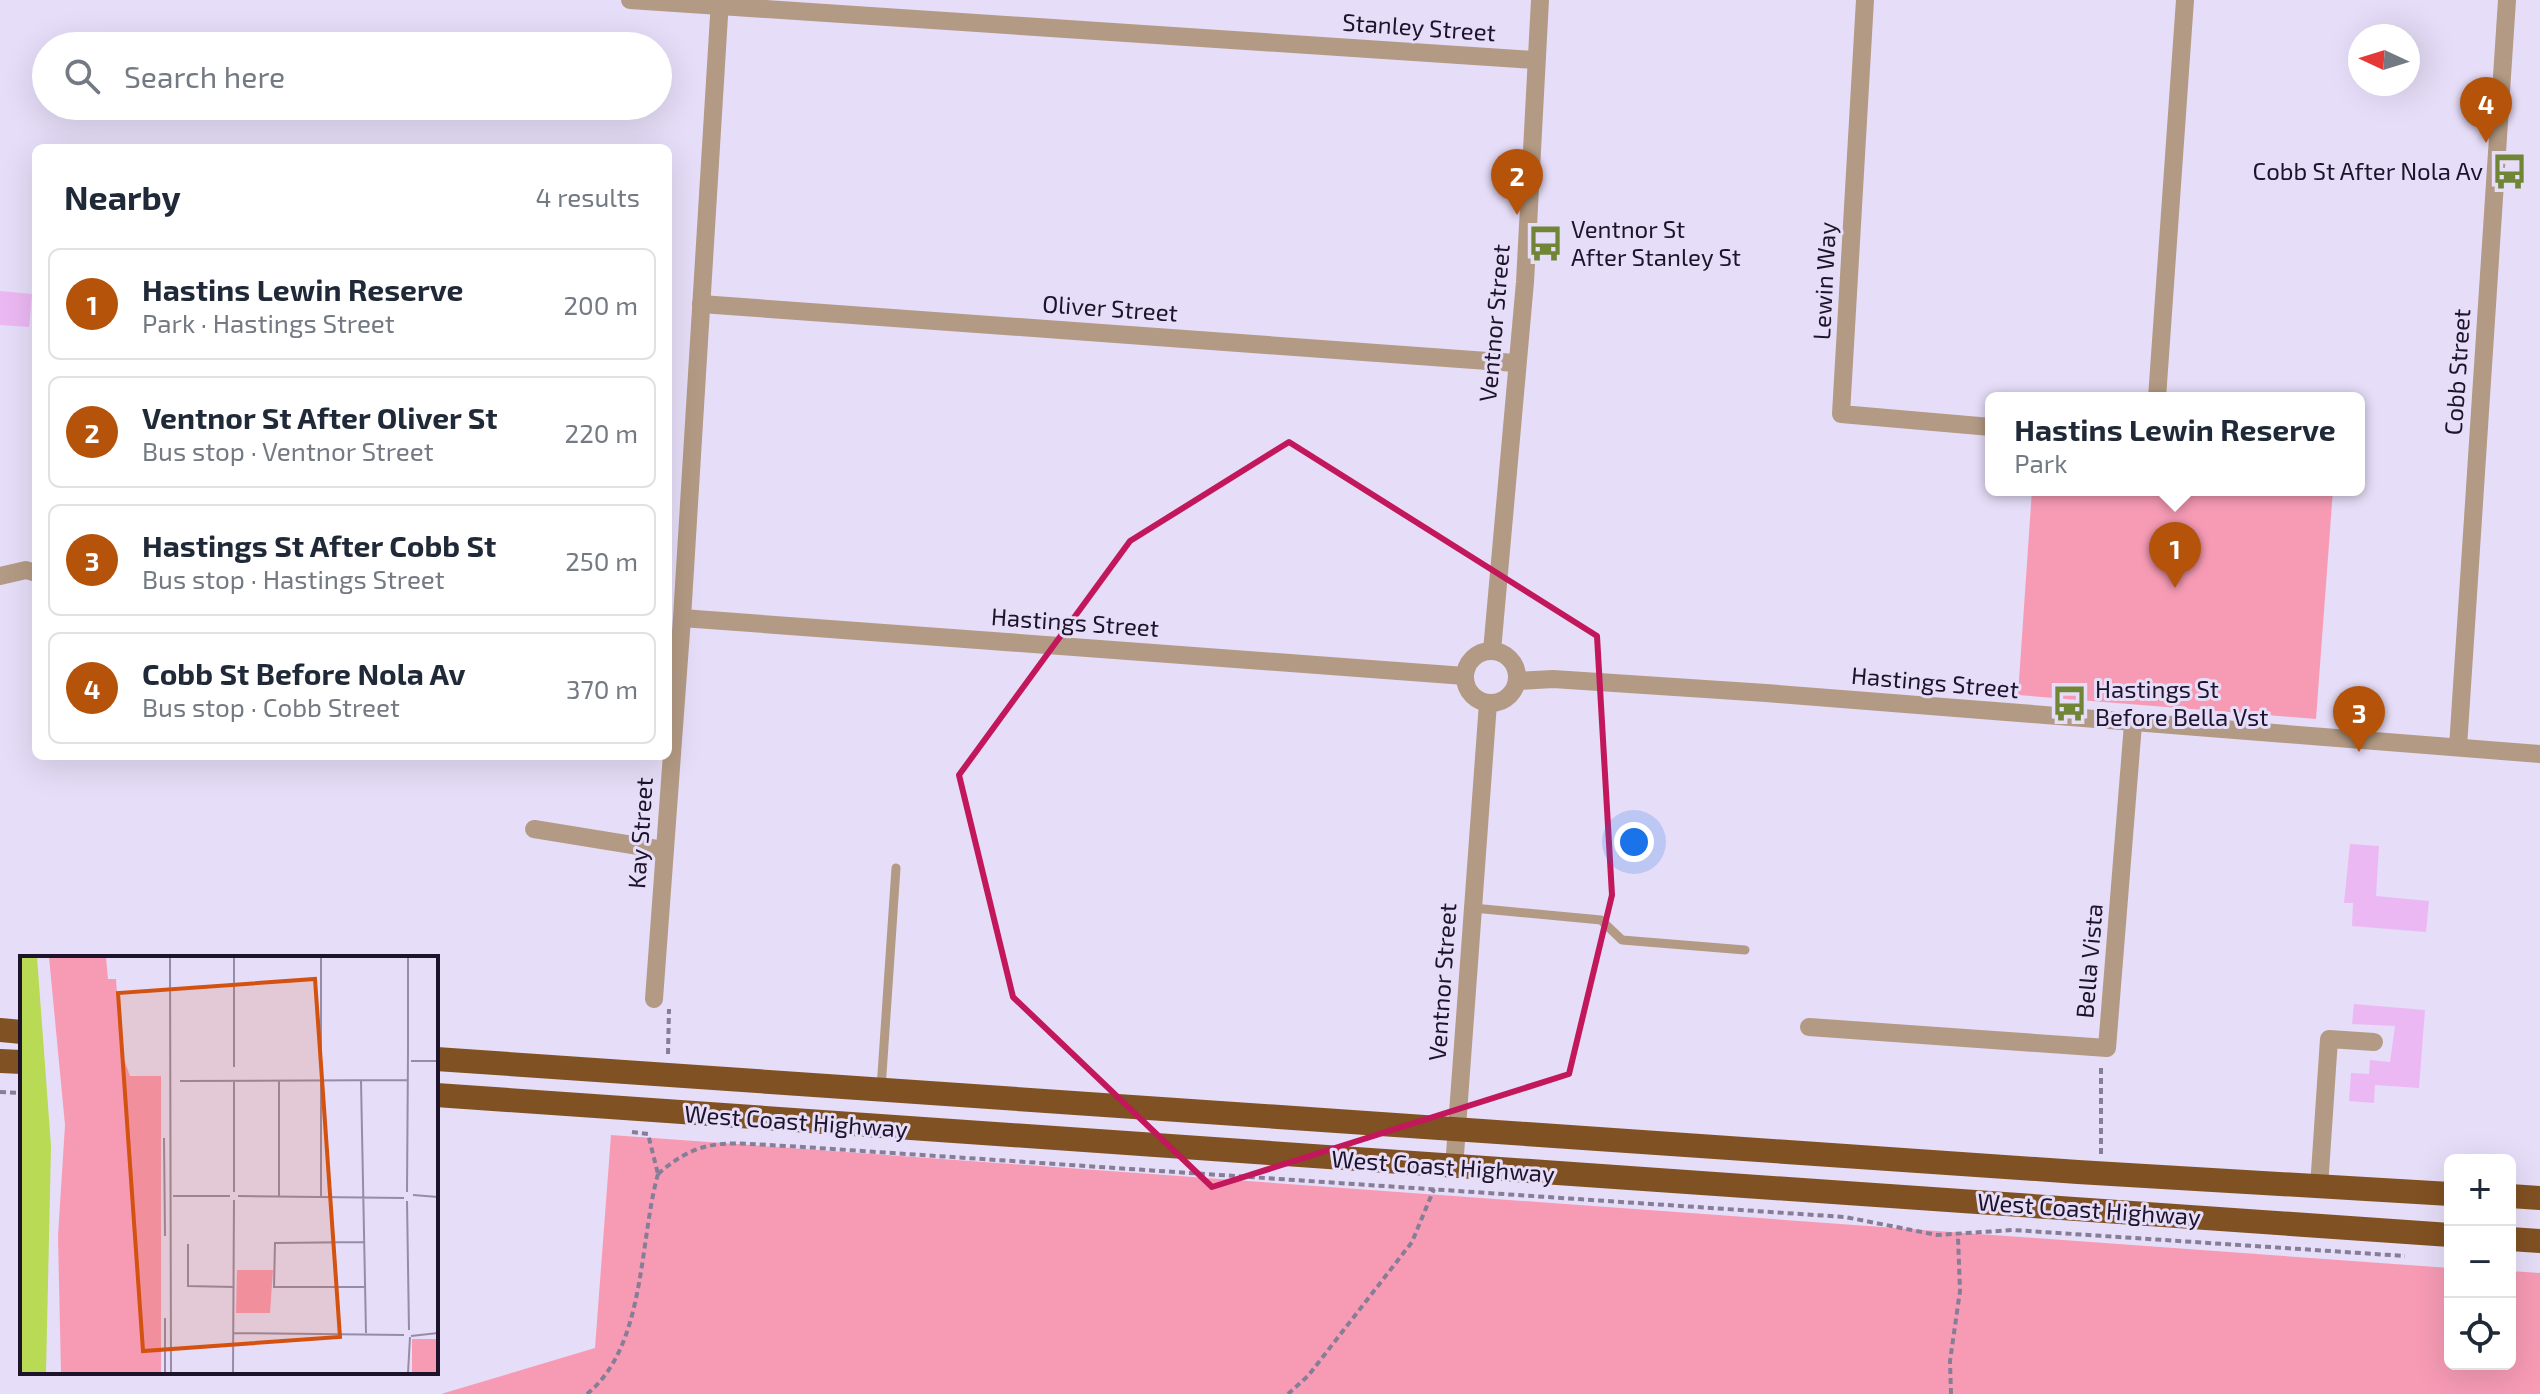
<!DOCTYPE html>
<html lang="en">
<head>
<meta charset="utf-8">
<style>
  :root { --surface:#fff; --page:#f6f6f7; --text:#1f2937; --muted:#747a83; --line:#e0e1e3; --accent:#b45309 }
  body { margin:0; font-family:"Exo 2",sans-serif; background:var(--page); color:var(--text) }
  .controls { position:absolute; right:24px; bottom:24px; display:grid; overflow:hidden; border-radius:12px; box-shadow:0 8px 32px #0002 }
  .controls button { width:72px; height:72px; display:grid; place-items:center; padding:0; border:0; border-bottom:2px solid var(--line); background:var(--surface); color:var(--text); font:40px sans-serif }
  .compass { position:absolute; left:2348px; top:24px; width:72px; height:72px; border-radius:50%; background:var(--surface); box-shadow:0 8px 32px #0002; rotate:274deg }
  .you { position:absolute; left:1634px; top:842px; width:28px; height:28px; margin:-20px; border:6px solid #fff; border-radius:50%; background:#1a73e8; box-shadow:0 0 0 12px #1a73e833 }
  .badge { display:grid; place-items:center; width:52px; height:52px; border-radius:50%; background:var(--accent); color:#fff; font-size:26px; font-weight:700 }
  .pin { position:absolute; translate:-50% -66px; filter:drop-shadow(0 2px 4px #0008) }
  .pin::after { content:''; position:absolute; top:42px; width:28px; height:24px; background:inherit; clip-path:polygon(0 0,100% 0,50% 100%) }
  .popup { position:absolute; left:1985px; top:392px; width:380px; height:104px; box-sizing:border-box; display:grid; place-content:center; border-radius:12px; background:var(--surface); filter:drop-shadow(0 2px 6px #0005); font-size:26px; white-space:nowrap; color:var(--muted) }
  .popup b { font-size:30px; color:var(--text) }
  .popup::after { content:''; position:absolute; left:50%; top:100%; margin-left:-16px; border:16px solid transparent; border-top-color:var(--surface) }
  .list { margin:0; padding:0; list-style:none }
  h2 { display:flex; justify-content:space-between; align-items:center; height:104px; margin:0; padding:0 32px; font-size:34px }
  h2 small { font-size:26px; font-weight:400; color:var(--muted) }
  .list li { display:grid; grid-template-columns:52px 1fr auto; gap:24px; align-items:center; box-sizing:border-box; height:112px; margin:0 16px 16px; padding:0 16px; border:2px solid var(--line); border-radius:12px }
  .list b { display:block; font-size:30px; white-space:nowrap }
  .list p { margin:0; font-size:26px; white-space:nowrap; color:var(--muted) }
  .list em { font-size:26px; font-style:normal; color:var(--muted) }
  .icon { flex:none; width:44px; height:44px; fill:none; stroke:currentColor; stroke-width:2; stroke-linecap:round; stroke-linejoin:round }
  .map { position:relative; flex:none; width:2540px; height:1394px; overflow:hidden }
  .search { position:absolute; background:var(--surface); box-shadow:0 8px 32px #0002; left:32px; top:32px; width:640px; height:88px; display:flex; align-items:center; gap:20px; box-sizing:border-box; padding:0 28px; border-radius:44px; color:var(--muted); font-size:30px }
  .panel { position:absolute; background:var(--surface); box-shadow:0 8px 32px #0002; left:32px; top:144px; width:640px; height:616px; border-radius:12px }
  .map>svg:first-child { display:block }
  .green { fill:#f79bb5 }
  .building { fill:#ecb8f3 }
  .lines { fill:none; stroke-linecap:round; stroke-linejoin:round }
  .path { stroke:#867d96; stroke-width:4; stroke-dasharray:6 4; stroke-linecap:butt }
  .service { stroke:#b39a84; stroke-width:9 }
  .minor { stroke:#b39a84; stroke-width:18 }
  .trunk { stroke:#805122; stroke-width:24 }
  .marked { fill:none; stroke:#c2185b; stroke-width:6; stroke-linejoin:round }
  .labels { text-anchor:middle; stroke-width:6; stroke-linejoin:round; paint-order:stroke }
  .street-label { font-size:24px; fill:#1d132b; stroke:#e6ddf8 }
  .poi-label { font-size:24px; fill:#1d132b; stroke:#e6ddf8; text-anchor:start }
  .inset-road { fill:none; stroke:#968ca6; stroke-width:2 }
  .view { fill:#d4520f; fill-opacity:0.15; stroke:#d4520f; stroke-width:4 }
  .inset-edge { fill:none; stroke:#1d132b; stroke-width:4 }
</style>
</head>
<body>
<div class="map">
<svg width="2540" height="1394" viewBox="0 0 2540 1394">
  <rect width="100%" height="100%" fill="#e6ddf8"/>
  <g class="green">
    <polygon points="2032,490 2333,490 2316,719 2018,695"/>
    <polygon points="611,1135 2450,1268 2450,1364 2510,1364 2510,1271 2540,1273 2540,1394 441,1394 595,1348"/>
  </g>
  <g class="building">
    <polygon points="0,291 32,294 29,327 0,325"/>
    <polygon points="2350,844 2379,846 2376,896 2429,901 2426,932 2352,926 2353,903 2344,903"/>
    <polygon points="2354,1004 2425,1010 2419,1088 2375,1085 2374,1103 2349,1101 2351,1073 2369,1074 2370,1060 2390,1062 2395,1026 2352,1024"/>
  </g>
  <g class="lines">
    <g class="path">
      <polyline points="668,1054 669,1009"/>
      <polyline points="0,1092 22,1093"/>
      <polyline points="632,1132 648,1134 658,1174"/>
      <polyline points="2101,1154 2101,1064"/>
      <path d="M658,1174C703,1134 732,1144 788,1146L1845,1217L1937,1235L2013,1230L2405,1256"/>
      <path d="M587,1394C646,1346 639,1241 658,1174"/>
      <polyline points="1288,1394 1308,1376 1412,1242 1434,1189"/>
      <polyline points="1951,1394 1950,1361 1960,1291 1958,1237"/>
    </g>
    <g class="service">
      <polyline points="1473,908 1601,920 1622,940 1745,950"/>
      <polyline points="881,1089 896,868"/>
    </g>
    <g class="minor">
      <polyline points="630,0 1534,60"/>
      <polyline points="1865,0 1841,414 1991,427"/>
      <polyline points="701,304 1515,363"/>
      <polyline points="2157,398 2185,0"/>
      <polyline points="0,576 26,570 36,573"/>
      <polyline points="682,618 1465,676"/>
      <circle cx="1491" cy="677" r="26"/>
      <polyline points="1492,651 1525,282 1540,0"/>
      <polyline points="1517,681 1553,679 1766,693 2540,754"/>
      <polyline points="2458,747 2507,0"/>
      <polyline points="534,829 663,850"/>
      <polyline points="654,999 682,618 720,0"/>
      <polyline points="1809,1027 2107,1048 2133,724"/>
      <polyline points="1454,1168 1488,703"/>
      <polyline points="2319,1187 2329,1039 2374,1042"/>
    </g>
    <g class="trunk">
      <polyline points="0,1030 22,1032"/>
      <polyline points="436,1059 2078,1172 2450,1194"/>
      <polyline points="0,1061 22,1062"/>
      <polyline points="436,1095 2450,1235"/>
      <polyline points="2510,1196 2540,1198"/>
      <polyline points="2510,1239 2540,1241"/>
    </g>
  </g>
  <path class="marked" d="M1289,442L1597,636L1612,895L1569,1074L1212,1187L1013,997L959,775L1130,541Z"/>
  <defs>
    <symbol id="bus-bare" viewBox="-9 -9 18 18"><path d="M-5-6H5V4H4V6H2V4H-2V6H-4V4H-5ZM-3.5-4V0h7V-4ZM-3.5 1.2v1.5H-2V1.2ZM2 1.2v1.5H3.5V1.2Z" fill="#708536" stroke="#e6ddf8" stroke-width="2.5" paint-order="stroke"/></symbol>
  </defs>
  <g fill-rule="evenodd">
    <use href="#bus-bare" x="2484" y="146" width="51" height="51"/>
    <use href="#bus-bare" x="1520" y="218" width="51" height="51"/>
    <use href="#bus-bare" x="2044" y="678" width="51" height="51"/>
  </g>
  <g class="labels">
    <g class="street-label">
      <text transform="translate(1419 28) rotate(4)" y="8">Stanley Street</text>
      <text transform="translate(1825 281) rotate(-87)" y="8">Lewin Way</text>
      <text transform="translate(1110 309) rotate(4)" y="8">Oliver Street</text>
      <text transform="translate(1495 323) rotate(-85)" y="8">Ventnor Street</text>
      <text transform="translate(2458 372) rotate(-86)" y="8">Cobb Street</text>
      <text transform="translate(1075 623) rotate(4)" y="8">Hastings Street</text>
      <text transform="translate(1935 683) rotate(5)" y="8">Hastings Street</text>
      <text transform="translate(641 833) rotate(-86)" y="8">Kay Street</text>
      <text transform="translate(2090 961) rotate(-85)" y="8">Bella Vista</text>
      <text transform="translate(1443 982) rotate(-86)" y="8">Ventnor Street</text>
      <text transform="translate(796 1122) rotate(4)" y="8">West Coast Highway</text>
      <text transform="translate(1443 1167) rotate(4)" y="8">West Coast Highway</text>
      <text transform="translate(2089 1210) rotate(4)" y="8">West Coast Highway</text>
    </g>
    <g class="poi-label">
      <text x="2483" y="180" text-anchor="end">Cobb St After Nola Av</text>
      <text x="1571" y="238">Ventnor St<tspan x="1571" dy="28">After Stanley St</tspan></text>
      <text x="2095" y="698">Hastings St<tspan x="2095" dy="28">Before Bella Vst</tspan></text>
    </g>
  </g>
  <g transform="translate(20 956)">
    <rect width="418" height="418" fill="#e6ddf8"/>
    <path d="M29,1H86L88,23H96L101,95L110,120H141V417H41L38,280L45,169ZM217,314H253L250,357H216ZM392,383H418V417H392Z" fill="#f79bb5"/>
    <path d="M0,1H17L31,190L26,417H0Z" fill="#b8da55"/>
    <path class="inset-road" d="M150,1L151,417M214,1V111M301,1V240M388,95V1M391,105H418M160,125L388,124M341,125L346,377M144,182L145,280M214,236V125M387,236L388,95M393,239L418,241M153,240H210M218,240L384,242M259,240V125M387,245L389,374M345,286L255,287L254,331H346M168,288V330L214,331M214,377L384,379M391,380L418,377M145,417V362M213,417L214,244M388,417L390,381"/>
    <path class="view" d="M295,23L320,381L123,395L98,37Z"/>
    <rect width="418" height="418" class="inset-edge"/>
  </g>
</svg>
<div class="controls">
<button>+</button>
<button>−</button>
<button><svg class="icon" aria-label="locate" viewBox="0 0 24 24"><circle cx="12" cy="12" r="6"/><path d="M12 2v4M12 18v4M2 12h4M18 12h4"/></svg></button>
</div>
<svg class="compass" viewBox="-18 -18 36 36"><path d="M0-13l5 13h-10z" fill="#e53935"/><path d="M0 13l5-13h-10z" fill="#747a83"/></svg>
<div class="you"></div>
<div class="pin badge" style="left:2175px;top:588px">1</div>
<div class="popup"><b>Hastins Lewin Reserve</b>Park</div>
<div class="pin badge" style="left:1517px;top:215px">2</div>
<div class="pin badge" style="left:2359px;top:752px">3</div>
<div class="pin badge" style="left:2486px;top:143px">4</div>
<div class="search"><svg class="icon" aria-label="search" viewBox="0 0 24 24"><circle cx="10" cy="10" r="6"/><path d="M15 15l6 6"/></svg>Search here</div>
<section class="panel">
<h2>Nearby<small>4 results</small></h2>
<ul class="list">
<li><span class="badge">1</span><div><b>Hastins Lewin Reserve</b><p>Park · Hastings Street</p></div><em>200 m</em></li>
<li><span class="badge">2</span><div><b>Ventnor St After Oliver St</b><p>Bus stop · Ventnor Street</p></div><em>220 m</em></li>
<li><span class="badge">3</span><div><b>Hastings St After Cobb St</b><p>Bus stop · Hastings Street</p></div><em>250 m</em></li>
<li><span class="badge">4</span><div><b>Cobb St Before Nola Av</b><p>Bus stop · Cobb Street</p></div><em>370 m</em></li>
</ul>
</section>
</div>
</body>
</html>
